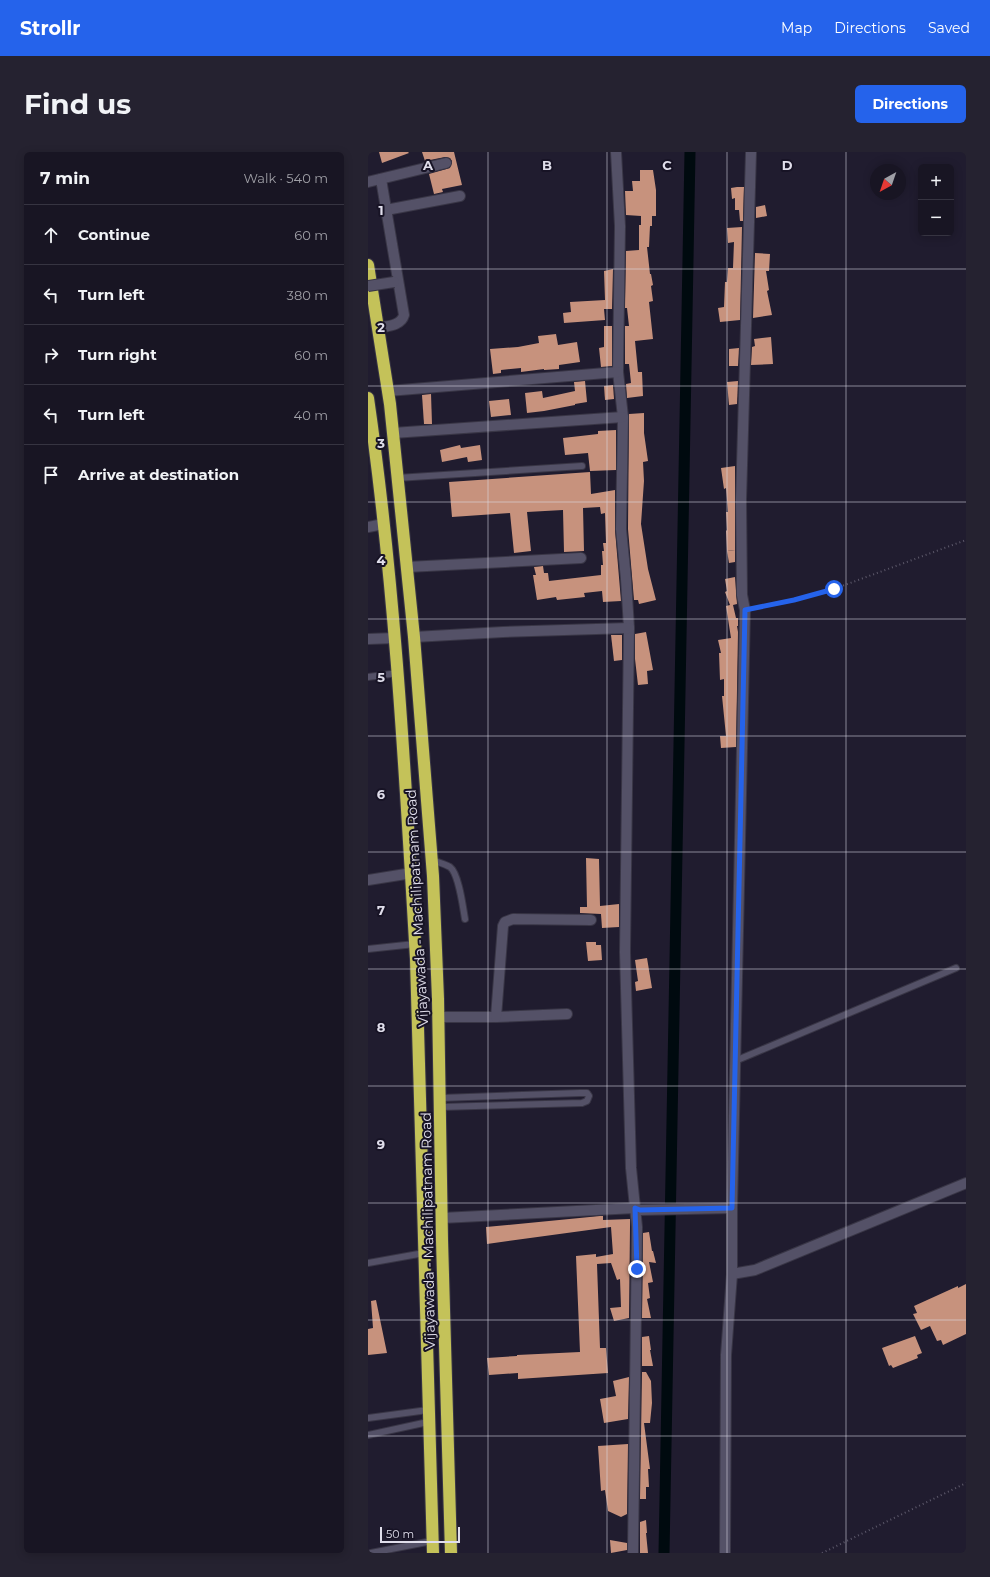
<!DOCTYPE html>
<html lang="en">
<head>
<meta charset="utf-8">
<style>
  :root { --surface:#181523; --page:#252230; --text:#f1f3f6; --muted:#9f9fa6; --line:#363441; --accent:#2563eb }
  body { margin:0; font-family:Montserrat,sans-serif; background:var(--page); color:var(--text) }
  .controls { position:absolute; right:12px; top:12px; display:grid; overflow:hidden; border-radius:6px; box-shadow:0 2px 10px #0003 }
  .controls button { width:36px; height:36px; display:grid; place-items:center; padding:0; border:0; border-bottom:1px solid var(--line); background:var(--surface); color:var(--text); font:20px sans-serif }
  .compass { position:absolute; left:502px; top:12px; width:36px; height:36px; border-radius:50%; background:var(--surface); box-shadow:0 2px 10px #0003; rotate:220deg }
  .scale { position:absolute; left:12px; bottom:10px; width:80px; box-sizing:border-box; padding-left:4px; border:2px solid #e0deeb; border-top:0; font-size:11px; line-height:14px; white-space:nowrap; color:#e0deeb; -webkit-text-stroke:3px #171325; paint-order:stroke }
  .stop { position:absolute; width:12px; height:12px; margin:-9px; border:3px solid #2563eb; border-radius:50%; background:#fff }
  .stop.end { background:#2563eb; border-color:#fff; box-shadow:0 1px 4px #0008 }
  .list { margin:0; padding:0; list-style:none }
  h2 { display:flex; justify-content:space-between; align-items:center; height:52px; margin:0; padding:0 16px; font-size:17px }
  h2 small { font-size:13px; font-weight:400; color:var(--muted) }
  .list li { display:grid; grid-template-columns:26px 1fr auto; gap:12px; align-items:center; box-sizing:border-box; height:60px; padding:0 16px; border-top:1px solid var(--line) }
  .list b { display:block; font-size:15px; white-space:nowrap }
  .list em { font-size:13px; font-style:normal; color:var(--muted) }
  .icon { flex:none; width:22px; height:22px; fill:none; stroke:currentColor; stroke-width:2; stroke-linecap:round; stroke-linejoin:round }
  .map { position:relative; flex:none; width:598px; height:1401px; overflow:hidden; border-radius:6px }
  header { display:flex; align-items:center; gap:24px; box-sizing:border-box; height:56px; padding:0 20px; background:var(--accent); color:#fff }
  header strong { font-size:19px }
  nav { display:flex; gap:22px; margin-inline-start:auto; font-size:14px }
  .intro { display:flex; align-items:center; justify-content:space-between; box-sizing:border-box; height:96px; padding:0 24px }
  h1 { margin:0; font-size:28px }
  .button { padding:10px 18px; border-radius:6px; background:var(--accent); color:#fff; font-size:14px; font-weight:700 }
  main { display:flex; gap:24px; padding:0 24px }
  aside { flex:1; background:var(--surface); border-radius:6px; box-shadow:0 2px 10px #0003 }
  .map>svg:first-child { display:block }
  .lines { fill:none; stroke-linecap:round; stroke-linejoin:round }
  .canal { stroke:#000a0f; stroke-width:11 }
  .building { fill:#c7927d }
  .lane-casing { stroke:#393646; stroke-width:8 }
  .street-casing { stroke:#393646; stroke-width:12 }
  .secondary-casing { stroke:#393646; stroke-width:12 }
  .highway-casing { stroke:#393646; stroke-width:14 }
  .path { stroke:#5c586a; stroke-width:2; stroke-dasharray:1 3; stroke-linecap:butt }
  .lane { stroke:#545167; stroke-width:6 }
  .street { stroke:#545167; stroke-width:10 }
  .secondary { stroke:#545167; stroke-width:10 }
  .highway { stroke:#c4c259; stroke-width:12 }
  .street-bridge-casing { stroke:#393646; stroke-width:12; stroke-linecap:butt }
  .street-bridge { stroke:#545167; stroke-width:10 }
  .route { stroke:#2563eb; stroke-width:5 }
  .grid { fill:none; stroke:#e0deeb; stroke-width:1; stroke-opacity:0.55 }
  .labels { text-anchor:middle; stroke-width:4; stroke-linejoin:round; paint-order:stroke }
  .street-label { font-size:14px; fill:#e0deeb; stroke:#171325 }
  .grid-label { font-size:13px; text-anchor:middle; font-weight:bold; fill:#e0deeb; stroke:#171325; stroke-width:4; stroke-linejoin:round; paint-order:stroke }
</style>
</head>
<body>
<header>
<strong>Strollr</strong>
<nav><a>Map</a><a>Directions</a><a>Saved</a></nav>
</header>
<div class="intro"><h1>Find us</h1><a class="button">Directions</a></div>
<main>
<aside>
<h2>7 min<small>Walk · 540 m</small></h2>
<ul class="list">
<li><svg class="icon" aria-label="ahead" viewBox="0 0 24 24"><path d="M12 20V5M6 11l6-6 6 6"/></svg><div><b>Continue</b></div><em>60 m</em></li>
<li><svg class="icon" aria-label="left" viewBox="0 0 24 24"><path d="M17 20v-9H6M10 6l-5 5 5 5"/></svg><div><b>Turn left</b></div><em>380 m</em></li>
<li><svg class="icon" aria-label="right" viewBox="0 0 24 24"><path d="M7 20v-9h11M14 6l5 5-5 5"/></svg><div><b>Turn right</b></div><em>60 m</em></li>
<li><svg class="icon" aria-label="left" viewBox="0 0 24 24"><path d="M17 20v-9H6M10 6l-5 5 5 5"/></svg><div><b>Turn left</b></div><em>40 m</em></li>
<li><svg class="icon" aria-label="arrive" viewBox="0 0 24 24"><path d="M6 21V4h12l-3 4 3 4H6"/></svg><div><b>Arrive at destination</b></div></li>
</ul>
</aside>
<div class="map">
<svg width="598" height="1401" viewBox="0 0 598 1401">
  <rect width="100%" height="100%" fill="#201c2f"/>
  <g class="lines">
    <polyline class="canal" points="296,1401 322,0"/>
  </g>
  <g class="building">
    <polygon points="11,0 40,0 41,1 14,11"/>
    <polygon points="54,0 86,0 94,33 74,37 75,40 66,42 61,22 82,16 84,9 82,6 77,5 57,9"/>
    <polygon points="272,18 285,18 288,38 288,64 284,64 284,74 282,74 281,95 279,95 282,122 283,122 285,133 283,134 285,149 281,150 285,187 267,189 270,220 274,220 275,244 259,246 258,232 263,231 261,212 257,212 257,174 261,174 259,156 257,156 258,99 271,98 271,73 273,73 273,64 258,63 257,39 265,39 264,29 272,29"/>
    <polygon points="369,35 376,35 375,69 372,69 371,58 367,58 367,46 364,47 363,36"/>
    <polygon points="397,53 399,64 388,66 388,55"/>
    <polygon points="374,75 372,168 352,170 350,156 356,155 357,130 359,130 360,116 365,116 366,90 360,91 359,76"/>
    <polygon points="387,101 402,102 401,119 398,119 401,138 399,139 404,163 385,166"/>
    <polygon points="245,117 244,157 236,157 237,168 196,171 195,161 203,160 202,150 237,148 236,119"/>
    <polygon points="236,174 244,174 244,214 233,215 231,196 236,195"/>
    <polygon points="188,182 190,193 209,190 212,210 191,213 191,217 176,218 176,217 153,220 153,216 133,218 133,221 125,222 122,197 150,195 171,191 170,184"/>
    <polygon points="403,185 405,212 383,213 384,195 387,194 386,187"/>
    <polygon points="371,196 370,214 361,214 361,197"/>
    <polygon points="217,229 219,250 207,252 207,253 176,259 159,261 157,241 174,239 175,246 207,239 206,230"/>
    <polygon points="370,229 369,252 361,253 359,230"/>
    <polygon points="245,233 246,247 237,248 236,234"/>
    <polygon points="63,242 64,272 56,272 54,243"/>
    <polygon points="141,247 143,263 123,265 121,249"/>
    <polygon points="276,261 276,281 280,309 275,310 276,329 273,372 280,417 288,448 271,452 270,448 266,448 260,377 261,262"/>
    <polygon points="248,278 248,318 222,319 220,301 197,303 195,286 230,282 230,279"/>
    <polygon points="92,293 93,296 112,293 114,308 100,310 99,305 74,310 72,298"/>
    <polygon points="367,314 367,398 359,399 358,379 359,378 358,360 360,360 358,336 356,337 353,316"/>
    <polygon points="222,320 223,342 247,338 247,378 253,449 235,450 234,439 216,441 217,445 189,448 188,445 169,448 165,423 168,423 166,415 175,414 176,421 180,421 181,429 233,423 233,413 235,413 234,399 236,399 235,391 238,391 237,361 233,362 232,355 215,356 216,399 196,400 195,358 159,360 163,399 146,401 142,361 84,365 81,330"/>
    <polygon points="367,398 367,410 361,411 359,399"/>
    <polygon points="367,425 369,452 365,453 368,466 370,466 370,474 369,474 370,480 368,595 353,596 352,584 358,584 354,544 356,544 356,527 352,528 351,501 353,501 350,488 363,486 358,454 362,453 357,440 359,439 357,427"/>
    <polygon points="278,480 285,518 279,519 280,532 270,533 267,507 267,482"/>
    <polygon points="243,483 254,483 254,508 246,509"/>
    <polygon points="218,706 231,707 232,754 251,752 251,775 234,776 233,762 212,761 212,755 219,755"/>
    <polygon points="218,790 228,790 228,793 233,793 234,808 220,809"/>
    <polygon points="279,806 284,836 268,839 267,830 270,829 267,808"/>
    <polygon points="232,1064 235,1064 235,1068 262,1067 262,1075 261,1166 246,1169 242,1156 253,1155 252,1127 249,1128 243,1111 229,1112 232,1196 238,1196 240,1221 150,1227 150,1221 121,1223 119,1206 149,1204 149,1203 212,1200 208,1104 228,1102 228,1105 245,1102 243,1075 119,1092 118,1075"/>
    <polygon points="281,1080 284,1099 285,1099 288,1111 281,1110 285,1130 280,1131 282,1146 279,1147 283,1166 274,1166 275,1081"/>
    <polygon points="598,1132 598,1182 575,1193 573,1188 569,1189 562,1174 553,1178 545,1162 549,1161 546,1154 590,1134 590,1136"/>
    <polygon points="8,1148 19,1201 0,1203 0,1177 5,1176 3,1149"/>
    <polygon points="281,1184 283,1198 282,1198 285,1214 274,1214 274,1185"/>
    <polygon points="547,1184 554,1201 549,1203 550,1206 525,1216 523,1213 521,1214 514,1196"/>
    <polygon points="274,1220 278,1220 283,1229 284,1251 282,1271 276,1271 282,1317 280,1317 281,1335 278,1335 278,1347 272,1347"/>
    <polygon points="261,1225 260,1267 236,1271 232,1247 248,1244 245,1229"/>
    <polygon points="260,1292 259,1362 253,1365 240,1359 237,1338 233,1339 230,1294"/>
    <polygon points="278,1368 279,1381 278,1381 280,1401 272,1401 272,1370"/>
    <polygon points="242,1388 259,1391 259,1398 243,1401"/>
  </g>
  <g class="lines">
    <defs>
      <g id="lane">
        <polyline points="29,326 214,314"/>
        <polyline points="0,525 30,521"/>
        <path d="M64,708C69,710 77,712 82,715C91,722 95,756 97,767"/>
        <polyline points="0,797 47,792"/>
        <polyline points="367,909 588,816"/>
        <polyline points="73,946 212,941 219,941 221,944 219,949 214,951 73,955"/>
        <polyline points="0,1111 56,1101"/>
        <polyline points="0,1266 60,1258"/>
        <polyline points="0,1283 60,1270"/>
        <polyline points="3,1401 64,1389"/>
      </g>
      <g id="street">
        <polyline points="248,0 252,74 250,220 255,265 253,377 258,427 261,476 257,800 263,1016 269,1075 265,1401"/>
        <polyline points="0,30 78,11"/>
        <polyline points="18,58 92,44"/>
        <path d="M10,176C19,174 33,174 36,163L13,27"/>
        <polyline points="20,239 250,220"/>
        <polyline points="25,281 255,265"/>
        <polyline points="0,375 15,372"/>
        <polyline points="39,415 213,406"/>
        <polyline points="46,485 135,480 261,476"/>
        <polyline points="0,487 27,486"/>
        <polyline points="0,728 44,721"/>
        <polyline points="71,865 128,865 199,862"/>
        <polyline points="128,865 135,774 137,770 145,767 223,768"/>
        <polyline points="74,1066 267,1056 272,1058 364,1056"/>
        <polyline points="364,1122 387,1118 598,1031"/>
      </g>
      <polyline id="secondary" points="357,1401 358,1203 364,1122 364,1056 377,458 374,443 373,348 383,0"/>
      <g id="highway">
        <polyline points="0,113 22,252 46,485 65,724 70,847 74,1088 83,1401"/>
        <path d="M0,246C27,432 37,620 48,807L65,1401"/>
      </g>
    </defs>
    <use href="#lane" class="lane-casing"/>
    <use href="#street" class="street-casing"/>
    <use href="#secondary" class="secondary-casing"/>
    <use href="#highway" class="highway-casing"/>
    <g class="path">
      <polyline points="386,456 426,448 466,437 598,388"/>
      <polyline points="454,1401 598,1331"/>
    </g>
    <use href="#lane" class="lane"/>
    <use href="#street" class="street"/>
    <use href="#secondary" class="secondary"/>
    <use href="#highway" class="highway"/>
    <defs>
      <polyline id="street-bridge" points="0,134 26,130"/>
    </defs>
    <use href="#street-bridge" class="street-bridge-casing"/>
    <use href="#street-bridge" class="street-bridge"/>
  </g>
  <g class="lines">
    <polyline class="route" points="269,1117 267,1056 272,1058 364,1056 377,458 426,448 466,437"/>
  </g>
  <path class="grid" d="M120,0V1401M239,0V1401M359,0V1401M478,0V1401M0,117H598M0,234H598M0,350H598M0,467H598M0,584H598M0,700H598M0,817H598M0,934H598M0,1051H598M0,1168H598M0,1284H598"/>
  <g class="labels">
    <g class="street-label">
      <text transform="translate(49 756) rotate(-93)" y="5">Vijayawada - Machilipatnam Road</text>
      <text transform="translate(60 1079) rotate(-91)" y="5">Vijayawada - Machilipatnam Road</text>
    </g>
  </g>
  <g class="grid-label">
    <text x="60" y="18">A</text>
    <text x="179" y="18">B</text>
    <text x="299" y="18">C</text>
    <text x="419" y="18">D</text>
    <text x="13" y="63">1</text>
    <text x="13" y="180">2</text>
    <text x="13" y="296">3</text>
    <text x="13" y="413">4</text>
    <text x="13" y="530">5</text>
    <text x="13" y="647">6</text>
    <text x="13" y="763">7</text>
    <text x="13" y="880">8</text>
    <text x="13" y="997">9</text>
  </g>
</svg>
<div class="controls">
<button>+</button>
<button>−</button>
</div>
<svg class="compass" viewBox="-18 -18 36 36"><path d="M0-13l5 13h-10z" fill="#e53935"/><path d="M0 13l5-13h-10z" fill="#9f9fa6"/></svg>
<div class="scale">50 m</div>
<div class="stop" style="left:466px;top:437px"></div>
<div class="stop end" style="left:269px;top:1117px"></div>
</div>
</main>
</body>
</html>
